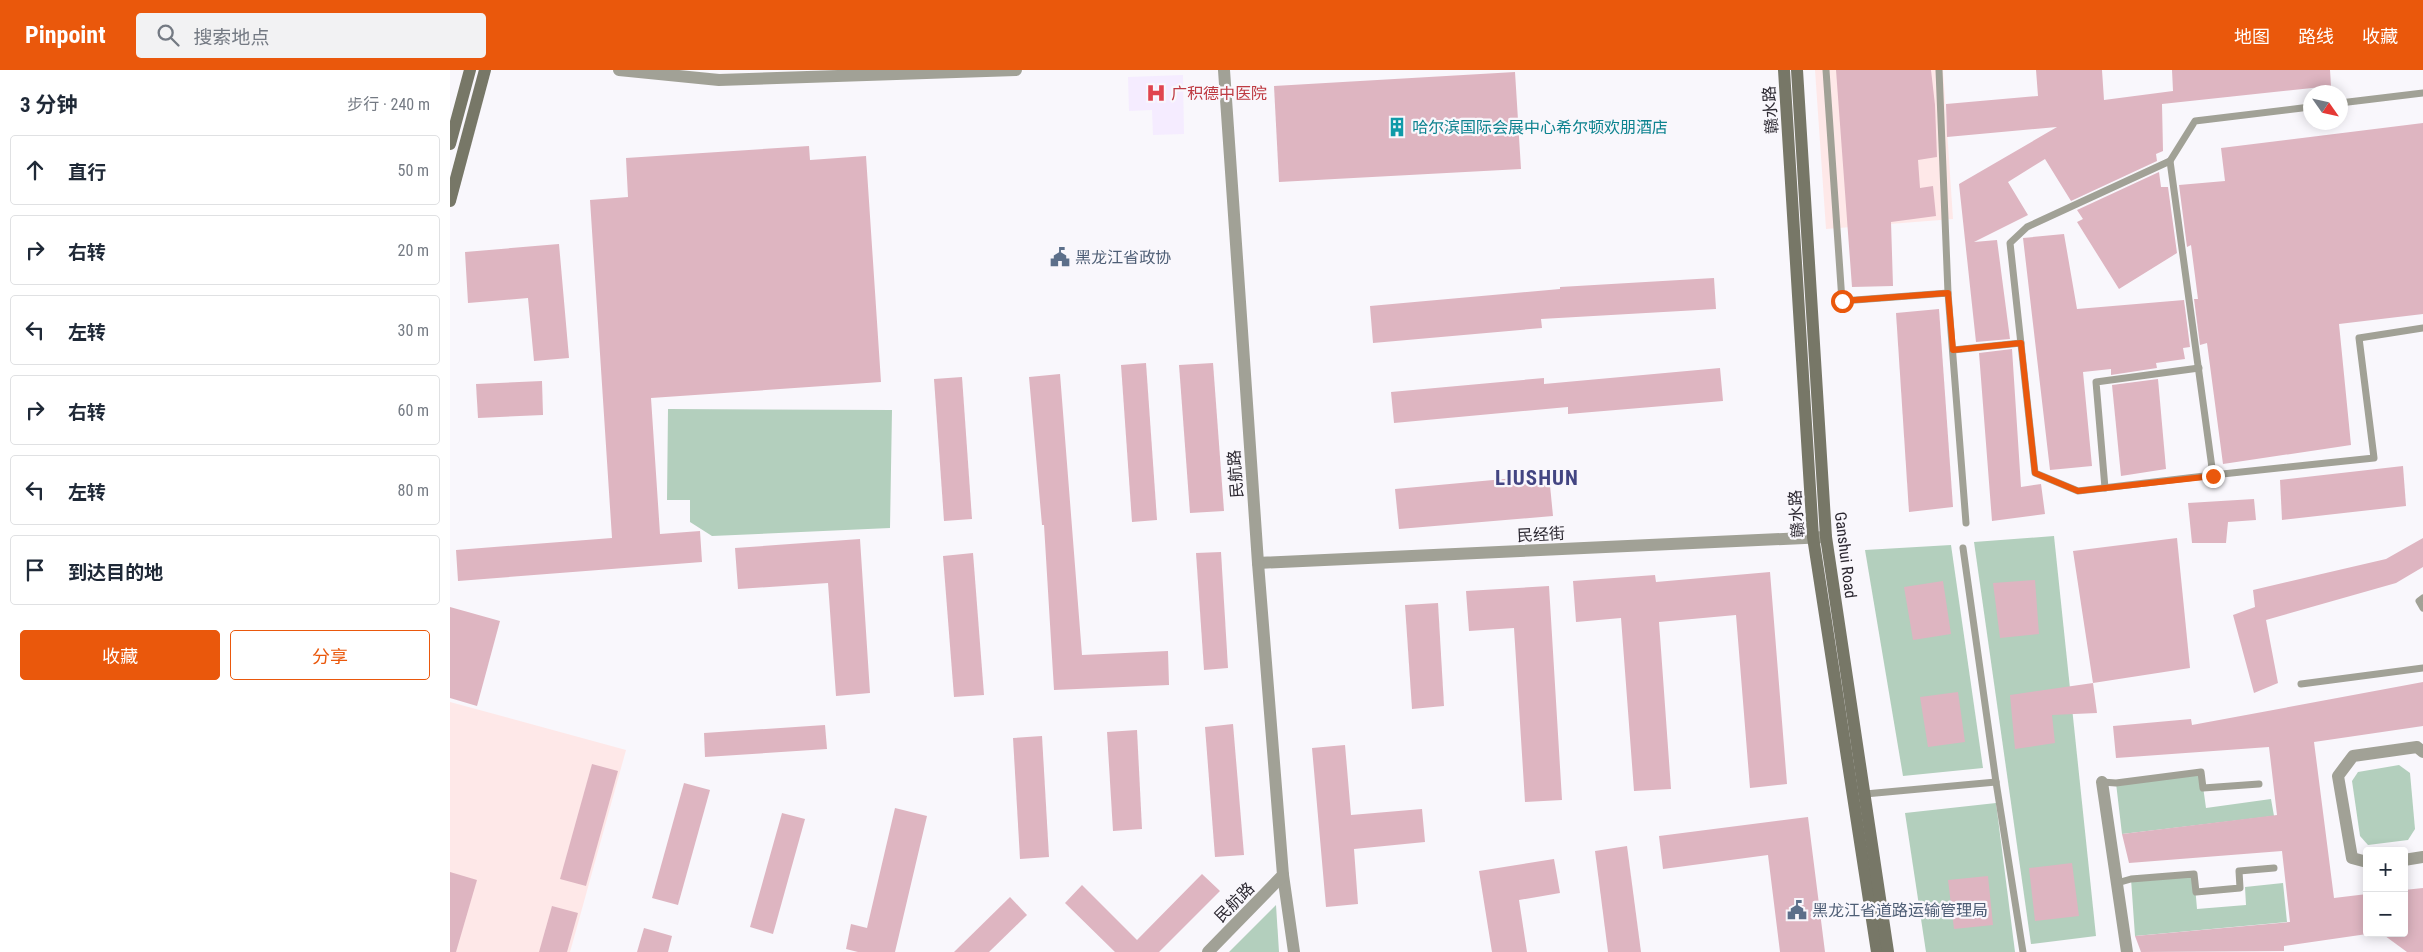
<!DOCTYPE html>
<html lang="zh">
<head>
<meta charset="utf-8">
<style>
  :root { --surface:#fff; --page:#f2f2f3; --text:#1f2937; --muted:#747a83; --line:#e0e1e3; --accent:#ea580c }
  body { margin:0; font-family:"Roboto Condensed","Noto Sans SC",sans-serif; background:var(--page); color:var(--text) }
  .controls { position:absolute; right:15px; bottom:15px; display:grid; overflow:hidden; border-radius:5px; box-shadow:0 2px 12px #0003 }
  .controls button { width:45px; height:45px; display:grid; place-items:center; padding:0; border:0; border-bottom:1px solid var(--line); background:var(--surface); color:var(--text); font:25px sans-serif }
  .compass { position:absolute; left:1853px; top:15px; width:45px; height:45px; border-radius:50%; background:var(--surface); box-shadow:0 2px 12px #0003; rotate:124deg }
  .stop { position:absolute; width:15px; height:15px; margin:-11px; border:4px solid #ea580c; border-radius:50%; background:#fff }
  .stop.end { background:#ea580c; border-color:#fff; box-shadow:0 1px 5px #0008 }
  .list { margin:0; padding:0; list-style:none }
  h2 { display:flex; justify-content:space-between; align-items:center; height:65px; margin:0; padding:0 20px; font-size:21px }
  h2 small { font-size:16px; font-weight:400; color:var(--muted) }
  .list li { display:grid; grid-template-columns:32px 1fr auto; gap:15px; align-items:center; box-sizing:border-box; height:70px; margin:0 10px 10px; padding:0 10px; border:1px solid var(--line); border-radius:5px }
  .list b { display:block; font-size:19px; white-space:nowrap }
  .list em { font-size:16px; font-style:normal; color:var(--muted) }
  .actions { display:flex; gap:10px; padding:15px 20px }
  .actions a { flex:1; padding:11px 0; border:1px solid var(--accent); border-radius:5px; text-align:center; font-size:18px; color:var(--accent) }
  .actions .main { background:var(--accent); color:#fff }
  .icon { flex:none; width:28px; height:28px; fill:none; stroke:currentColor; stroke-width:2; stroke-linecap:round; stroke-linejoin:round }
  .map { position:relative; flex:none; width:1973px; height:882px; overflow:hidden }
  header { display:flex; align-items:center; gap:30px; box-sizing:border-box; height:70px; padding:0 25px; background:var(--accent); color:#fff }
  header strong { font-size:24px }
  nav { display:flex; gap:28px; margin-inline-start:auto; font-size:18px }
  .search { width:350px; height:45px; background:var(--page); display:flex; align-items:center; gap:12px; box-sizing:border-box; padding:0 18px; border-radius:5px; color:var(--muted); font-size:19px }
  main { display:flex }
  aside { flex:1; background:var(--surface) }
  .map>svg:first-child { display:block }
  .commercial { fill:#fee8e8 }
  .built { fill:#f5ecff }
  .green { fill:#b3cfbd }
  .building { fill:#deb5c1 }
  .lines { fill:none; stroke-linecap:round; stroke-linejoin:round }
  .service { stroke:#a1a196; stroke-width:7 }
  .minor { stroke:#a1a196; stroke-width:12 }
  .secondary { stroke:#777767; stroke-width:12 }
  .route { stroke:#ea580c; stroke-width:6 }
  .labels { text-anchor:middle; stroke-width:4.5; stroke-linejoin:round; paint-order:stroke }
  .health-label { font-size:16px; fill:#be3a42; stroke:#f9f7fc; text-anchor:start }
  .street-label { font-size:16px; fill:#2c2831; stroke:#f9f7fc }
  .culture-label { font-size:16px; fill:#0d838f; stroke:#f9f7fc; text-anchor:start }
  .service-label { font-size:16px; fill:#4e5e75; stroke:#f9f7fc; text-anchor:start }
  .district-label { font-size:21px; font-weight:bold; letter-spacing:1px; fill:#434582; stroke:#f9f7fc }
</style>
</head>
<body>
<header>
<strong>Pinpoint</strong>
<div class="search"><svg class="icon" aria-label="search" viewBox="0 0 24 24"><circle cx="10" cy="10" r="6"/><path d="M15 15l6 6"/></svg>搜索地点</div>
<nav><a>地图</a><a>路线</a><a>收藏</a></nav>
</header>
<main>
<aside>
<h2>3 分钟<small>步行 · 240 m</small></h2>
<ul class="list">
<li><svg class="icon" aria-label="ahead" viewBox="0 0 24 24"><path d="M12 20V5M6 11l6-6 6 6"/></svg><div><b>直行</b></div><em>50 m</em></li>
<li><svg class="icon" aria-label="right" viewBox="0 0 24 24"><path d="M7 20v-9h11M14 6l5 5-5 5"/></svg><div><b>右转</b></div><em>20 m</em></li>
<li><svg class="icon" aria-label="left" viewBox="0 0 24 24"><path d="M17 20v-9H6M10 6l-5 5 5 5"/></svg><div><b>左转</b></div><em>30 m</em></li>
<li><svg class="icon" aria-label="right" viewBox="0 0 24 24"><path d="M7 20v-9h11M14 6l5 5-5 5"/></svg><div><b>右转</b></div><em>60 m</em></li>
<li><svg class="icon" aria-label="left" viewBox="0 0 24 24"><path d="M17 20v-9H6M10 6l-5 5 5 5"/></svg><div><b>左转</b></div><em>80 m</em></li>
<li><svg class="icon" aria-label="arrive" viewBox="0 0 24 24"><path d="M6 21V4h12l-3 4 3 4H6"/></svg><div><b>到达目的地</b></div></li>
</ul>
<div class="actions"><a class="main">收藏</a><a>分享</a></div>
</aside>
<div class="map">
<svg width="1973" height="882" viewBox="0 0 1973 882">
  <rect width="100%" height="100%" fill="#f9f7fc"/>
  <g class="commercial">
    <polygon points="1365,0 1493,0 1503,149 1376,159"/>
    <polygon points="0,632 176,680 120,882 0,882"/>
  </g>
  <polygon class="built" points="733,5 734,64 703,65 702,40 679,41 678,7"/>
  <g class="green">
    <polygon points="218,339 442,340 440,458 262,466 240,452 240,430 217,430"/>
    <polygon points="1604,466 1646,866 1581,874 1524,472"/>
    <polygon points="1501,475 1533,698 1453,706 1415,480"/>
    <polygon points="1949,695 1960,703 1965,759 1958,770 1918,775 1910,766 1902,711 1908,702"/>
    <polygon points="1751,702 1756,738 1821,729 1824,746 1672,764 1666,713"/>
    <polygon points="1546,733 1565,882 1476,882 1455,743"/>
    <polygon points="1744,804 1747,839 1796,835 1795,817 1833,813 1837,852 1685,866 1681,809"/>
    <polygon points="826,835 829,882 779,882"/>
  </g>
  <g class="building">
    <polygon points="1386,0 1481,0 1485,35 1487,87 1468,90 1470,118 1483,116 1486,146 1441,152 1443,216 1402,217"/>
    <polygon points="1586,0 1652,0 1654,30 1723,21 1722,0 1880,0 1881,16 1712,34 1713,81 1706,84 1707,91 1621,131 1595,89 1558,112 1578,145 1524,172 1547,170 1560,269 1526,272 1509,114 1607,57 1497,67 1496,34 1588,26"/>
    <polygon points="1065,2 1071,99 829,112 824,16"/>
    <polygon points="1973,53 1973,244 1889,254 1901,375 1773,394 1757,273 1750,275 1744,229 1748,229 1741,175 1737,177 1729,115 1775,111 1771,78"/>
    <polygon points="359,76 360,90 416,86 431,312 201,328 210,464 250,461 252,492 8,511 6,480 162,468 140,130 178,127 176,88"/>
    <polygon points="1709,102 1711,117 1718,117 1727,183 1669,219 1627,152 1633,149 1627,140"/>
    <polygon points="1614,164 1627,239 1734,230 1740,277 1733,278 1735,289 1706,293 1707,298 1661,305 1661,299 1633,302 1642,396 1600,400 1573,168"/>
    <polygon points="109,174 119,288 84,291 78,228 18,233 15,182"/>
    <polygon points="1264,208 1266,239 1091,249 1092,258 923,273 920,236 1110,219 1110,217"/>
    <polygon points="1489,239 1503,437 1459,442 1446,243"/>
    <polygon points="1562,279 1571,417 1591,414 1595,444 1542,451 1529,283"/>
    <polygon points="696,293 707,450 682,452 671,295"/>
    <polygon points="763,293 774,441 740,443 729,295"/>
    <polygon points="1270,298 1273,331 1118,344 1118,337 944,353 941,322 1094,308 1094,314"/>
    <polygon points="610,304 632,585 718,581 719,615 604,620 594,455 592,455 579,307"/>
    <polygon points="512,307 522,449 494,451 484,309"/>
    <polygon points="1708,309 1716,399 1671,406 1662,315"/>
    <polygon points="92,311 93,345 28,348 26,314"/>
    <polygon points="1953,396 1956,436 1832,450 1830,410"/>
    <polygon points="1099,405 1103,446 949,459 945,419"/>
    <polygon points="1804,429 1806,450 1778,452 1776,473 1742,473 1738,433"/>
    <polygon points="1727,468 1740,598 1643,613 1623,481"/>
    <polygon points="1973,468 1973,497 1946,513 1816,550 1828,613 1804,623 1783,545 1805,537 1803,520 1936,489"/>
    <polygon points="410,469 420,623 386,626 378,513 288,519 285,478"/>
    <polygon points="771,482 778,598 754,600 746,483"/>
    <polygon points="523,483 534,625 504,627 493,486"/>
    <polygon points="1320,502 1337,714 1300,718 1286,545 1209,552 1221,719 1184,721 1171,548 1126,552 1123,511 1205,505 1206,512"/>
    <polygon points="1585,510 1589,564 1550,568 1543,513"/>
    <polygon points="1493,511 1501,564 1463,570 1454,517"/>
    <polygon points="1099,516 1112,730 1075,732 1064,558 1019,561 1016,521"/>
    <polygon points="988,533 994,636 962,639 955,535"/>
    <polygon points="0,537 50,551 27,636 0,628"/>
    <polygon points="1973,612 1973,656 1864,672 1884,828 1917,824 1917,864 1834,876 1834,881 1691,882 1685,866 1840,852 1832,781 1679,793 1672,764 1827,745 1819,677 1666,688 1663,656 1741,649 1742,655"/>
    <polygon points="1643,613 1647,643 1602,645 1605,673 1565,679 1560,625"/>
    <polygon points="1508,622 1515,672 1478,677 1470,627"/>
    <polygon points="783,654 794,785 765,787 755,657"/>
    <polygon points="375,655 377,679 255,687 254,663"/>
    <polygon points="687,660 692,759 663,761 657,662"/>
    <polygon points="592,666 599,787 570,789 563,668"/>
    <polygon points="895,675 901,745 972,739 975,772 904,779 908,834 876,837 862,678"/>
    <polygon points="142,694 168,701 136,816 110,809"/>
    <polygon points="234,713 260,720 228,835 202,828"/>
    <polygon points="445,738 477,746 445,882 408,882 396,879 401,854 417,858"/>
    <polygon points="332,743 355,749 323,864 300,857"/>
    <polygon points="1358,747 1375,882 1330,882 1318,785 1213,799 1209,766"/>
    <polygon points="1177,776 1191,882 1158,882 1145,781"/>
    <polygon points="1104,789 1110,823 1069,830 1077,882 1042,882 1029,801"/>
    <polygon points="1622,793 1629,846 1585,851 1579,798"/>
    <polygon points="0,802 27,810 6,882 0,882"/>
    <polygon points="752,804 770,821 709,882 665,882 615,833 632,815 687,870"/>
    <polygon points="1538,806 1543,855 1504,859 1498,810"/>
    <polygon points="1973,818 1973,882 1957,882 1931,863 1954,863 1954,820"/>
    <polygon points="560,827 577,845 539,882 504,882"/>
    <polygon points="102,836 128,843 117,882 89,882"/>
    <polygon points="194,858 222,866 218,882 187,882"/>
  </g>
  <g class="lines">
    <g class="service">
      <polyline points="1376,0 1392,231 1498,223 1516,453"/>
      <polyline points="1489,0 1498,223"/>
      <polyline points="1890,33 1973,23"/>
      <polyline points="1860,37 1745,51 1720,91 1763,405 1924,388 1909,268 1973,258"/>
      <polyline points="1720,91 1577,157 1560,173 1585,403 1628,421 1763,405"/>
      <polyline points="1503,280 1571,273"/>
      <polyline points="1655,418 1646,312 1749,298"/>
      <polyline points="1513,478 1546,712 1573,882"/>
      <polyline points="1973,528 1969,531 1973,538"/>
      <polyline points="1851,614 1973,598"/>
      <polyline points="1652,712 1666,713 1751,702 1753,718 1809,714"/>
      <polyline points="1415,724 1546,712"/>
      <polyline points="1667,813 1681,809 1744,804 1746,822 1790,818 1789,801 1824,798"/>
    </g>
    <g class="minor">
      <polyline points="169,0 269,10 566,0"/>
      <polyline points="808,493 1376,467"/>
      <polyline points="1652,712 1677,882"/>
      <polyline points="1954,790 1973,787"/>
      <polyline points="1917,792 1902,788 1888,706 1903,686 1967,677 1973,682"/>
      <polyline points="833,805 844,882"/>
      <polyline points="758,882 833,805 808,493 774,0"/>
    </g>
    <g class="secondary">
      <polyline points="1334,0 1363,467 1427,882"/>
      <polyline points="1347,0 1376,467 1438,882"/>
      <polyline points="0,74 20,0"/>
      <polyline points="0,131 35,0"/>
    </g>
  </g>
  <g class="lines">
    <polyline class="route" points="1392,231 1498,223 1503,280 1571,273 1585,403 1628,421 1763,406"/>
  </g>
  <defs>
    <symbol id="hospital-bare" viewBox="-9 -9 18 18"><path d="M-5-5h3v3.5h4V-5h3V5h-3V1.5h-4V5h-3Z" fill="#e0444e" stroke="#f9f7fc" stroke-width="2.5" paint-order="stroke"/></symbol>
    <symbol id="building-bare" viewBox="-9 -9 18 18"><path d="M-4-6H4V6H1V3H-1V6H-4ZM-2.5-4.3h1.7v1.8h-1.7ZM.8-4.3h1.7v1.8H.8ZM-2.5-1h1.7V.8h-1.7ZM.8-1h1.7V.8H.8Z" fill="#0f9aa8" stroke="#f9f7fc" stroke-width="2.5" paint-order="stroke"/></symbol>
    <symbol id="civic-bare" viewBox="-9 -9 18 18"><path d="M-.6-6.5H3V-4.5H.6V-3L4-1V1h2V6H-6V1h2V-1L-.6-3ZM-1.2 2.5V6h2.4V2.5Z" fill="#5c6f8a" stroke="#f9f7fc" stroke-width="2.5" paint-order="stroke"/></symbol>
  </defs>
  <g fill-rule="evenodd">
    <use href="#hospital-bare" x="692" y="9" width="28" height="28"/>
    <use href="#building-bare" x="933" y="43" width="28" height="28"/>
    <use href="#civic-bare" x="596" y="173" width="28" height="28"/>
    <use href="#civic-bare" x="1333" y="826" width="28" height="28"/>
  </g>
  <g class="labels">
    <g class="health-label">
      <text x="721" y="29">广积德中医院</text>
    </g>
    <g class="street-label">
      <text transform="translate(1320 40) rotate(-94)" y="6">赣水路</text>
      <text transform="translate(785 404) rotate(-94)" y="6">民航路</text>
      <text transform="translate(1346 444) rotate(-94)" y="6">赣水路</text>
      <text transform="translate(1091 464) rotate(-3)" y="6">民经街</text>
      <text transform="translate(1396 485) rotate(83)" y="6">Ganshui Road</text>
      <text transform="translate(784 832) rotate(-45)" y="6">民航路</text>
    </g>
    <g class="culture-label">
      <text x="962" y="63">哈尔滨国际会展中心希尔顿欢朋酒店</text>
    </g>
    <g class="service-label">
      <text x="625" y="193">黑龙江省政协</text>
      <text x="1362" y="846">黑龙江省道路运输管理局</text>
    </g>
    <g class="district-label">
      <text x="1087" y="415">LIUSHUN</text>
    </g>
  </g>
</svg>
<div class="controls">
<button>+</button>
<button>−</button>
</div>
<svg class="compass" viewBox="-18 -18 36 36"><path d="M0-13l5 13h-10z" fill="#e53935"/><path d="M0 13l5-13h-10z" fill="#747a83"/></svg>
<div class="stop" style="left:1392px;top:231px"></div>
<div class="stop end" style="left:1763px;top:406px"></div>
</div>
</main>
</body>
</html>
